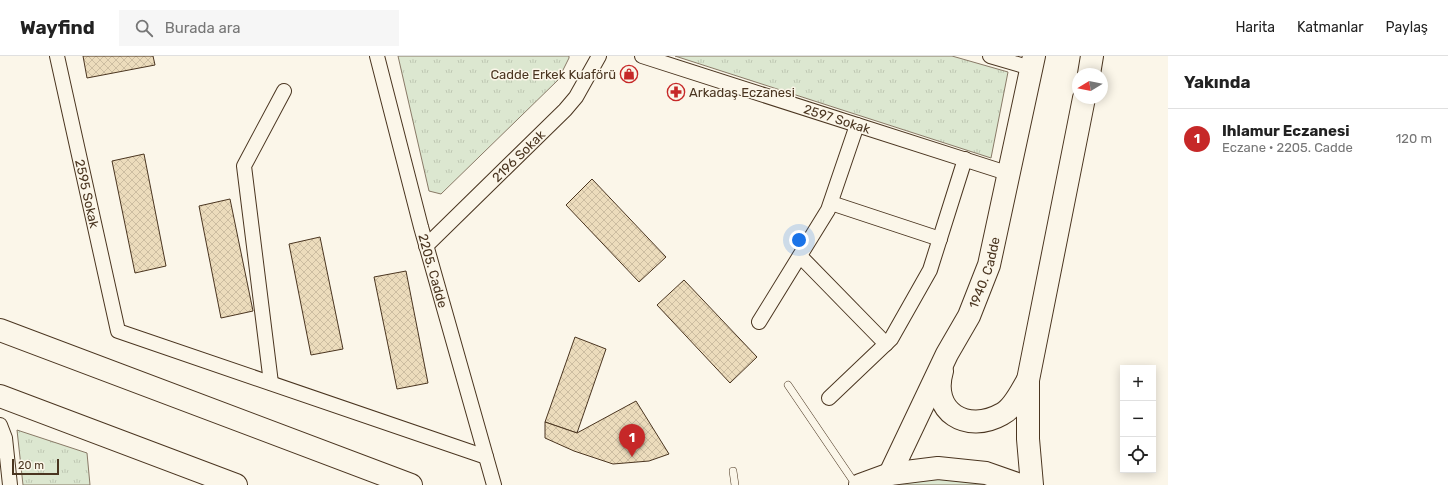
<!DOCTYPE html>
<html lang="tr">
<head>
<meta charset="utf-8">
<style>
  :root { --surface:#fff; --page:#f6f6f6; --text:#222; --muted:#767676; --line:#e0e0e0; --accent:#c62828 }
  body { margin:0; font-family:Rubik,sans-serif; background:var(--page); color:var(--text) }
  .controls { position:absolute; right:12px; bottom:12px; display:grid; overflow:hidden; border-radius:0px; box-shadow:0 2px 10px #0003 }
  .controls button { width:36px; height:36px; display:grid; place-items:center; padding:0; border:0; border-bottom:1px solid var(--line); background:var(--surface); color:var(--text); font:20px sans-serif }
  .compass { position:absolute; left:1072px; top:12px; width:36px; height:36px; border-radius:50%; background:var(--surface); box-shadow:0 2px 10px #0003; rotate:260deg }
  .scale { position:absolute; left:12px; bottom:10px; width:47px; box-sizing:border-box; padding-left:4px; border:2px solid #4a3520; border-top:0; font-size:11px; line-height:14px; white-space:nowrap; color:#4a3520; -webkit-text-stroke:3px #fbf6e9; paint-order:stroke }
  .you { position:absolute; left:799px; top:184px; width:14px; height:14px; margin:-10px; border:3px solid #fff; border-radius:50%; background:#1a73e8; box-shadow:0 0 0 6px #1a73e833 }
  .badge { display:grid; place-items:center; width:26px; height:26px; border-radius:50%; background:var(--accent); color:#fff; font-size:13px; font-weight:700 }
  .pin { position:absolute; translate:-50% -33px; filter:drop-shadow(0 1px 2px #0008) }
  .pin::after { content:''; position:absolute; top:21px; width:14px; height:12px; background:inherit; clip-path:polygon(0 0,100% 0,50% 100%) }
  .list { margin:0; padding:0; list-style:none }
  h2 { display:flex; justify-content:space-between; align-items:center; height:52px; margin:0; padding:0 16px; font-size:17px }
  h2 small { font-size:13px; font-weight:400; color:var(--muted) }
  .list li { display:grid; grid-template-columns:26px 1fr auto; gap:12px; align-items:center; box-sizing:border-box; height:60px; padding:0 16px; border-top:1px solid var(--line) }
  .list b { display:block; font-size:15px; white-space:nowrap }
  .list p { margin:0; font-size:13px; white-space:nowrap; color:var(--muted) }
  .list em { font-size:13px; font-style:normal; color:var(--muted) }
  .icon { flex:none; width:22px; height:22px; fill:none; stroke:currentColor; stroke-width:2; stroke-linecap:round; stroke-linejoin:round }
  .map { position:relative; flex:none; width:1168px; height:429px; overflow:hidden }
  header { display:flex; align-items:center; gap:24px; box-sizing:border-box; height:56px; padding:0 20px; background:var(--surface); border-bottom:1px solid var(--line) }
  header strong { font-size:19px }
  nav { display:flex; gap:22px; margin-inline-start:auto; font-size:14px }
  .search { width:280px; height:36px; background:var(--page); display:flex; align-items:center; gap:10px; box-sizing:border-box; padding:0 14px; border-radius:0px; color:var(--muted); font-size:15px }
  main { display:flex }
  aside { flex:1; background:var(--surface) }
  .map>svg:first-child { display:block }
  .grass { fill:#dce7d0; stroke:#887966 }
  .park { fill:url(#park-tufts); stroke:#887966 }
  .building { fill:url(#building-cross-hatch); stroke:#4a3520 }
  .lines { fill:none; stroke-linecap:round; stroke-linejoin:round }
  .lane-casing { stroke:#4a3520; stroke-width:8 }
  .street-casing { stroke:#4a3520; stroke-width:16 }
  .primary-casing { stroke:#4a3520; stroke-width:24 }
  .lane { stroke:#fbf6e9; stroke-width:7 }
  .street { stroke:#fbf6e9; stroke-width:14 }
  .primary { stroke:#fbf6e9; stroke-width:22 }
  .labels { text-anchor:middle; stroke-width:3; stroke-linejoin:round; paint-order:stroke }
  .poi-label { font-size:13px; fill:#4a3520; stroke:#fbf6e9; text-anchor:end }
  .street-label { font-size:13px; fill:#4a3520; stroke:#fbf6e9 }
</style>
</head>
<body>
<header>
<strong>Wayfind</strong>
<div class="search"><svg class="icon" aria-label="search" viewBox="0 0 24 24"><circle cx="10" cy="10" r="6"/><path d="M15 15l6 6"/></svg>Burada ara</div>
<nav><a>Harita</a><a>Katmanlar</a><a>Paylaş</a></nav>
</header>
<main>
<div class="map">
<svg width="1168" height="429" viewBox="0 0 1168 429">
  <defs>
    <pattern id="park-tufts" width="24" height="20" patternUnits="userSpaceOnUse"><rect width="24" height="20" fill="#dce7d0"/><path d="M3 7l-1-3M5 7V3M7 7l1-3M15 17l-1-3M17 17v-4M19 17l1-3" fill="none" stroke="#bec7b2"/></pattern>
    <pattern id="building-cross-hatch" width="8" height="8" patternUnits="userSpaceOnUse"><rect width="8" height="8" fill="#ecdcbc"/><path d="M0 0l8 8M0 8l8-8" fill="none" stroke="#ccbda1"/></pattern>
  </defs>
  <rect width="100%" height="100%" fill="#fbf6e9"/>
  <polygon class="grass" points="936,422 981,426 989,429 888,429"/>
  <g class="park">
    <polygon points="398,0 569,0 569,2 558,24 441,138 429,135"/>
    <polygon points="675,0 952,0 1008,16 991,102"/>
    <polygon points="17,374 87,397 90,429 23,429"/>
  </g>
  <g class="building">
    <polygon points="83,0 153,0 155,9 87,22"/>
    <polygon points="144,98 166,210 135,217 112,105"/>
    <polygon points="592,123 666,201 639,226 566,149"/>
    <polygon points="230,143 253,255 221,262 199,150"/>
    <polygon points="320,181 343,293 311,299 289,188"/>
    <polygon points="406,215 428,327 397,333 374,221"/>
    <polygon points="684,224 757,301 730,327 657,249"/>
    <polygon points="575,281 606,293 577,377 545,366"/>
    <polygon points="636,345 669,398 649,405 613,408 574,395 545,382 545,366 577,377"/>
  </g>
  <g class="lines">
    <defs>
      <g id="lane">
        <polyline points="788,329 856,429"/>
        <polyline points="733,415 735,429"/>
      </g>
      <g id="street">
        <path id="s1" d="M57,0L118,275L486,401"/>
        <path id="s2" d="M377,0L421,171L494,429"/>
        <path id="s3" d="M642,0L1010,118"/>
        <polyline points="990,0 1031,12"/>
        <polyline points="831,147 940,183"/>
        <path id="s4" d="M426,190L565,54L576,41L599,0"/>
        <polyline points="800,200 886,288"/>
        <polyline points="759,266 828,154 857,69"/>
        <polyline points="271,327 244,110 284,35"/>
        <polyline points="829,342 891,283 930,214 965,103"/>
        <polyline points="0,369 5,382 10,429"/>
      </g>
      <g id="primary">
        <polyline points="1089,18 1092,0"/>
        <polyline points="0,274 411,429"/>
        <path d="M942,315C930,356 967,378 1002,358C1014,352 1021,335 1028,324"/>
        <polyline points="0,340 236,429"/>
        <path id="s5" d="M890,418L947,298L969,260L989,209L1034,0"/>
        <polyline points="860,429 890,418 938,412 986,417 1020,429"/>
        <polyline points="1032,429 1028,383 1028,324 1084,42"/>
      </g>
    </defs>
    <use href="#lane" class="lane-casing"/>
    <use href="#street" class="street-casing"/>
    <use href="#primary" class="primary-casing"/>
    <use href="#lane" class="lane"/>
    <use href="#street" class="street"/>
    <use href="#primary" class="primary"/>
  </g>
  <defs>
    <symbol id="shop-ring" viewBox="-11 -11 22 22"><circle r="9.5" fill="#fbf6e9" stroke="#c62828" stroke-width="1.5"/><path d="M-5-2.5h2.3a2.7 3.5 0 0 1 5.4 0H5L5.5 6h-11ZM-1.5-2.5h3a1.5 2.3 0 0 0-3 0Z" fill="#c62828"/></symbol>
    <symbol id="pharmacy-ring" viewBox="-11 -11 22 22"><circle r="9.5" fill="#fbf6e9" stroke="#c62828" stroke-width="1.5"/><path d="M-2-6h4v4h4v4h-4v4h-4v-4h-4v-4h4Z" fill="#c62828"/></symbol>
  </defs>
  <g fill-rule="evenodd">
    <use href="#shop-ring" x="619" y="8" width="20" height="20"/>
    <use href="#pharmacy-ring" x="666" y="26" width="20" height="20"/>
  </g>
  <g class="labels">
    <g class="poi-label">
      <text x="616" y="23">Cadde Erkek Kuaförü</text>
      <text x="689" y="41" text-anchor="start">Arkadaş Eczanesi</text>
    </g>
    <g class="street-label">
      <text dy="5" stroke="none"><textPath href="#s3" startOffset="205">2597 Sokak</textPath></text>
      <text dy="5" stroke="none"><textPath href="#s4" startOffset="129">2196 Sokak</textPath></text>
      <text dy="5" stroke="none"><textPath href="#s1" startOffset="141">2595 Sokak</textPath></text>
      <text dy="5" stroke="none"><textPath href="#s2" startOffset="222">2205. Cadde</textPath></text>
      <text dy="5" stroke="none"><textPath href="#s5" startOffset="223">1940. Cadde</textPath></text>
    </g>
  </g>
</svg>
<div class="controls">
<button>+</button>
<button>−</button>
<button><svg class="icon" aria-label="locate" viewBox="0 0 24 24"><circle cx="12" cy="12" r="6"/><path d="M12 2v4M12 18v4M2 12h4M18 12h4"/></svg></button>
</div>
<svg class="compass" viewBox="-18 -18 36 36"><path d="M0-13l5 13h-10z" fill="#e53935"/><path d="M0 13l5-13h-10z" fill="#767676"/></svg>
<div class="scale">20 m</div>
<div class="you"></div>
<div class="pin badge" style="left:632px;top:401px">1</div>
</div>
<aside>
<h2>Yakında<small></small></h2>
<ul class="list">
<li><span class="badge">1</span><div><b>Ihlamur Eczanesi</b><p>Eczane · 2205. Cadde</p></div><em>120 m</em></li>
</ul>
</aside>
</main>
</body>
</html>
